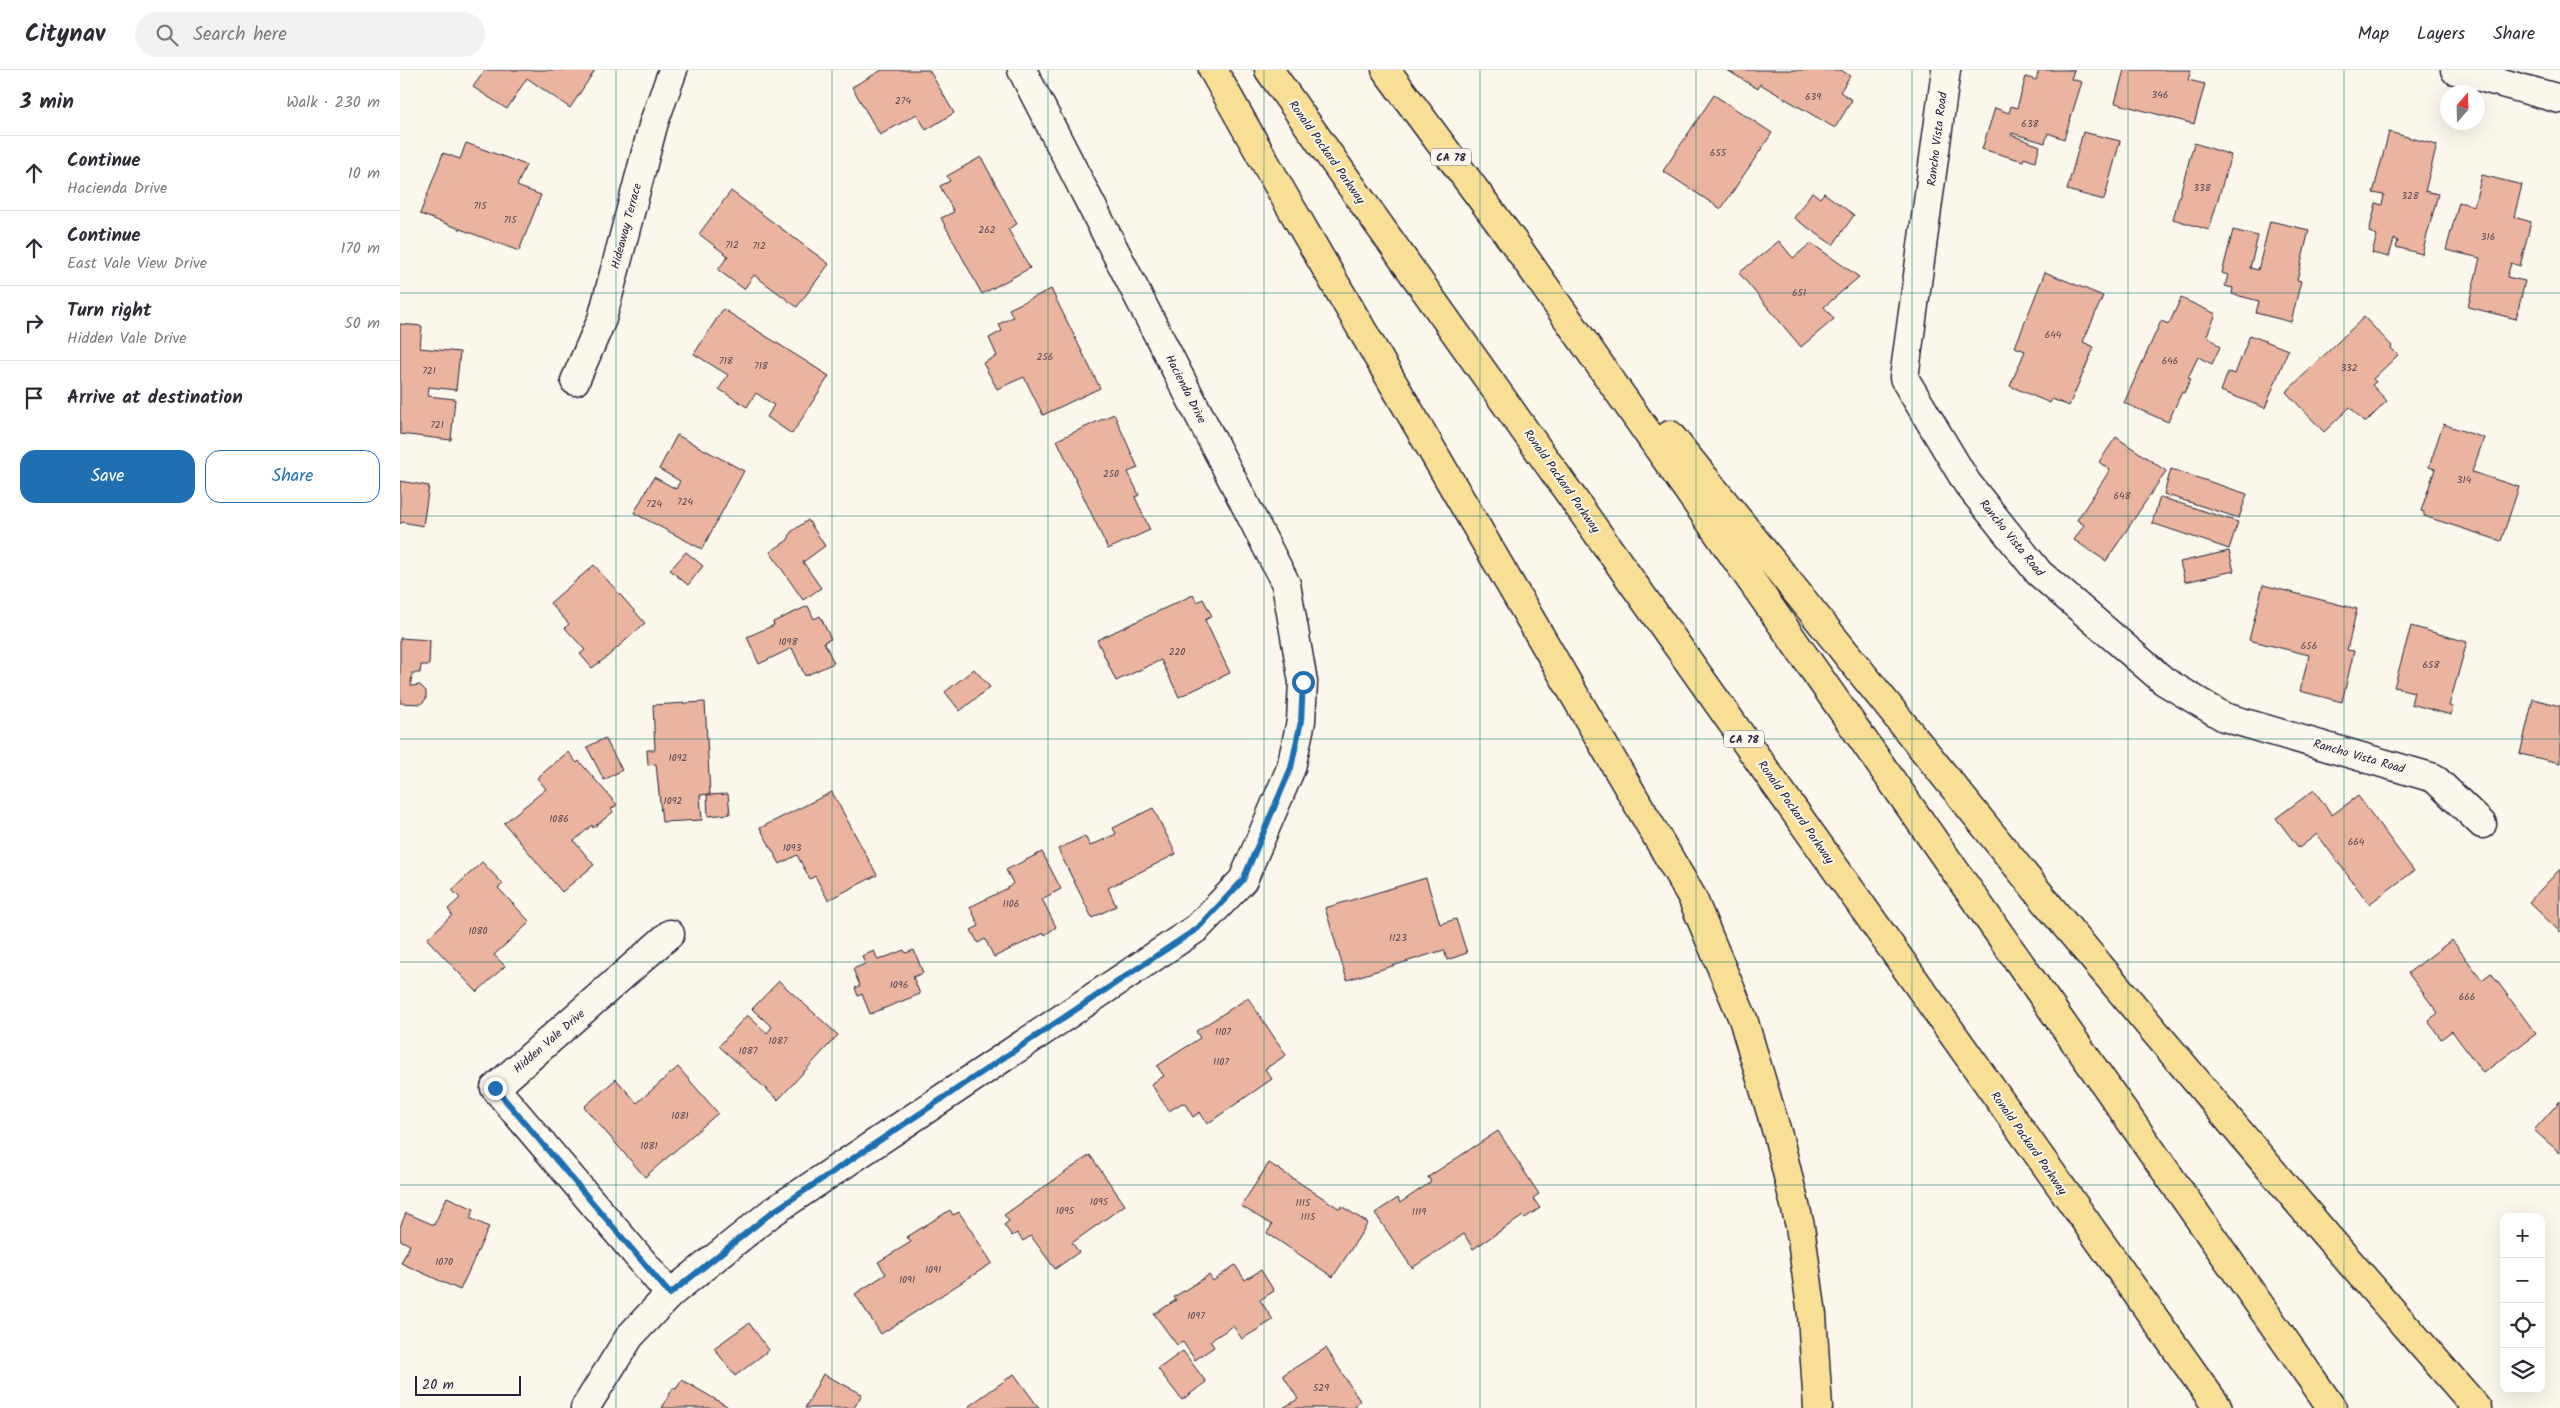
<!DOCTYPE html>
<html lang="en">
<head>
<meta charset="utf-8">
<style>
  :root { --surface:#fff; --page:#f2f2f3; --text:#2b2b33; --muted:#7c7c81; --line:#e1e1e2; --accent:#1f6fb2 }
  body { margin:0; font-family:Kalam,sans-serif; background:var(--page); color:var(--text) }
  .controls { position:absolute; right:15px; bottom:15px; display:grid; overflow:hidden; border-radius:10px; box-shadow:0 5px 20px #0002 }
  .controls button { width:45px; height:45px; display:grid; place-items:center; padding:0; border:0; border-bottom:1px solid var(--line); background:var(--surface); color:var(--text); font:25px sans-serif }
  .compass { position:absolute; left:2040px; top:15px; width:45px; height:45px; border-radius:50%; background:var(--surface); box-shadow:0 5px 20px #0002; rotate:20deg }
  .scale { position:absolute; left:15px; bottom:12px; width:106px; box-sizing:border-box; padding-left:5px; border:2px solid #22223b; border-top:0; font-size:14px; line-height:18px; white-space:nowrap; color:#22223b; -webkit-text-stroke:4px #fbf7ec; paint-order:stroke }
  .stop { position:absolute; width:15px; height:15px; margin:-11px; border:4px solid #1f6fb2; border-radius:50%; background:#fff }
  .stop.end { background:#1f6fb2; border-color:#fff; box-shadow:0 1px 5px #0008 }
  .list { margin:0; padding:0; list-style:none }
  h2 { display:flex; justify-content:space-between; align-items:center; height:65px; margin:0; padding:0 20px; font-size:21px }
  h2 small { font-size:16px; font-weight:400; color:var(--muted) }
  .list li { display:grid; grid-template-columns:32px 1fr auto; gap:15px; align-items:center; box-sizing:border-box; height:75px; padding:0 20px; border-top:1px solid var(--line) }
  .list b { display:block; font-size:19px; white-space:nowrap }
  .list p { margin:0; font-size:16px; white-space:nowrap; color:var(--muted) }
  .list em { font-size:16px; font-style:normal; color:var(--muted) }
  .actions { display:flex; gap:10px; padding:15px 20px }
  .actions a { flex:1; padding:11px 0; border:1px solid var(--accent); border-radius:15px; text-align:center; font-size:18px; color:var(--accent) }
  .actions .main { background:var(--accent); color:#fff }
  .icon { flex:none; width:28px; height:28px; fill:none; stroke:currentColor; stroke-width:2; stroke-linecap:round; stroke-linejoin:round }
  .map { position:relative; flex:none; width:2160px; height:1338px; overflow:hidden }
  header { display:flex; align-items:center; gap:30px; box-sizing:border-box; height:70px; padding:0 25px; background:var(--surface); border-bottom:1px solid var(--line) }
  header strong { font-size:24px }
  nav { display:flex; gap:28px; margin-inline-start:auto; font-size:18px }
  .search { width:350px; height:45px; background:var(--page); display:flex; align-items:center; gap:12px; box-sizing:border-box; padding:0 18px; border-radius:28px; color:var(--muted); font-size:19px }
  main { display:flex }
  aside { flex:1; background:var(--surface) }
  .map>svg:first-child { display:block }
  .building { fill:#eab49e; stroke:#22223b }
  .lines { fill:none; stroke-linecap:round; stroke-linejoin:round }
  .minor-casing { stroke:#22223b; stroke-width:31 }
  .highway-casing { stroke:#22223b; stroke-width:31 }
  .minor { stroke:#fbf7ec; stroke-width:28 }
  .highway { stroke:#f9df96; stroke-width:28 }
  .route { stroke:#1f6fb2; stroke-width:6 }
  .grid { fill:none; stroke:#0f766e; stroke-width:1; stroke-opacity:0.55 }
  .labels { text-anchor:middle; stroke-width:4; stroke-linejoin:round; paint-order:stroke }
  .number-label { font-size:10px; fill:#544654 }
  .shield { fill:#fbf7ec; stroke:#636270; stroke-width:1 }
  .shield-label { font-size:11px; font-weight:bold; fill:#22223b }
  .street-label { font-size:12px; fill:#22223b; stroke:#fbf7ec }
</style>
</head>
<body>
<header>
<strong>Citynav</strong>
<div class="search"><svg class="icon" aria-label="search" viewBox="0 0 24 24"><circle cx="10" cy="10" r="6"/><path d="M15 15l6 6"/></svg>Search here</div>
<nav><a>Map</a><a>Layers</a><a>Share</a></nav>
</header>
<main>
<aside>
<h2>3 min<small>Walk · 230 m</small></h2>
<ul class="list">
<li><svg class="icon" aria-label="ahead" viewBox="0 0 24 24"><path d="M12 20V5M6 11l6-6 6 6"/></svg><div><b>Continue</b><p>Hacienda Drive</p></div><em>10 m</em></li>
<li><svg class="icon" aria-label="ahead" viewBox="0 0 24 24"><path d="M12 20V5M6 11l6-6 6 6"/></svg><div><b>Continue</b><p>East Vale View Drive</p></div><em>170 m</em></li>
<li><svg class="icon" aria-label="right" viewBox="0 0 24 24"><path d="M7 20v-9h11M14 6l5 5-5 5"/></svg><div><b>Turn right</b><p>Hidden Vale Drive</p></div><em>50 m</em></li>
<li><svg class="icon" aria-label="arrive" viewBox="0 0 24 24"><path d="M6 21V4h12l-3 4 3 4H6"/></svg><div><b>Arrive at destination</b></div></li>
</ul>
<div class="actions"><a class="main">Save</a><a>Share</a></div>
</aside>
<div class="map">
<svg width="2160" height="1338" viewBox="0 0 2160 1338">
  <rect width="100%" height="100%" fill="#fbf7ec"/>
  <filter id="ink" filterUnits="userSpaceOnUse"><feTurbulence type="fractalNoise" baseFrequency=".02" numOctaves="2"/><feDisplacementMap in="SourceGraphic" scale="10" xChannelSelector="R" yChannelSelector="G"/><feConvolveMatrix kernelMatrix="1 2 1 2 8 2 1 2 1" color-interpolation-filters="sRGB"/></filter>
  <g filter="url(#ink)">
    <g class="building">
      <polygon points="85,0 195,0 170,38 127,8 107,39 73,17"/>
      <polygon points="482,0 529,0 554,43 526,60 517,44 480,65 452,17"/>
      <polygon points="1327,0 1441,0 1450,6 1440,22 1452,30 1435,58 1360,14 1358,19"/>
      <polygon points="1639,0 1674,0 1671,9 1682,12 1664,69 1648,63 1645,73 1612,63 1611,65 1640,76 1635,92 1624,88 1623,91 1582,79 1595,38 1609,43 1611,36 1617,38 1626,7 1636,10"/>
      <polygon points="1724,0 1791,0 1788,10 1805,14 1794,54 1715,33"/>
      <polygon points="1314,25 1372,63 1321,139 1263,101"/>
      <polygon points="1683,62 1720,71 1704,130 1667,120"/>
      <polygon points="1989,62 2037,75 2025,121 2038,124 2022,184 1996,177 1998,171 1994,169 1989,187 1972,183 1977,165 1969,162 1976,133 1982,135 1984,125 1973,123"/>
      <polygon points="66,73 126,95 117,116 141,125 119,181 20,144 43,83 60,89"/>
      <polygon points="1794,73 1831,85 1809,160 1773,149"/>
      <polygon points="581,87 617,154 608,159 630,198 582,224 541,148 554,142 540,116 550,111 547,106"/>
      <polygon points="2082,105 2122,115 2114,147 2131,152 2120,196 2111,193 2107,207 2125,211 2116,249 2068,237 2080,188 2046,180 2059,132 2074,136"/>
      <polygon points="331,121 429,194 397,237 354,205 344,219 318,200 328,186 299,164"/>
      <polygon points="1412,122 1420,128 1424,123 1454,145 1433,175 1394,148"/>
      <polygon points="1870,151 1909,160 1897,210 1901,211 1891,252 1856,243 1859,231 1832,224 1833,218 1825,216 1828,205 1822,203 1833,160 1858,166 1850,198 1858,200"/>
      <polygon points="1379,171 1393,188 1411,173 1459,207 1424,237 1434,249 1401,277 1339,203"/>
      <polygon points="1645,202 1703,226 1683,272 1694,277 1669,336 1652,329 1650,333 1610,316 1625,281 1615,277"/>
      <polygon points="651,219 700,318 643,345 624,307 597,319 583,293 597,286 589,268 602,261 599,254 613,247 609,239"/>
      <polygon points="1781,228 1816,244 1807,265 1820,277 1812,294 1798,287 1788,308 1791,309 1784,323 1782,322 1768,352 1724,333 1761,251 1769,254"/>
      <polygon points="323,239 429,306 392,364 367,347 374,335 356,323 347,337 319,319 328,305 294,284"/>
      <polygon points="1964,247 1992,276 1991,278 1998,285 1973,309 1976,312 1972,315 1987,331 1965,353 1950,337 1924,362 1886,322"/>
      <polygon points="0,254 22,256 20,278 60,282 56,320 29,317 28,326 55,329 51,370 0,364"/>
      <polygon points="1850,265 1888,280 1865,338 1821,321 1828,302 1835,304"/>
      <polygon points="714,344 738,398 728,402 739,425 735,427 750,460 708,479 657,370"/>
      <polygon points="2043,354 2084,368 2072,402 2119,417 2101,471 2024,446 2024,442 2021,441 2035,399 2029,397"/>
      <polygon points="277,365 344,401 302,479 234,443 254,407 276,419 280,411 259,399"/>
      <polygon points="1716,367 1766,401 1706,491 1674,470 1684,455 1677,450 1710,400 1699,392"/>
      <polygon points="1771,399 1847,424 1839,448 1764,424"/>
      <polygon points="0,411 29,416 23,456 2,452 0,454"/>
      <polygon points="1760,427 1838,452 1829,479 1752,453"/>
      <polygon points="408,450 425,476 403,492 421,518 403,530 370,482 388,470 391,462"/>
      <polygon points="1829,481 1834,501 1785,512 1780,492"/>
      <polygon points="286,482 303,496 288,515 270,500"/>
      <polygon points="194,495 245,553 207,587 192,598 180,584 185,580 165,558 169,554 150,533"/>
      <polygon points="1863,515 1957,539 1947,580 1954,581 1942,632 1900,621 1909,585 1849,570"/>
      <polygon points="793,525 797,532 803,529 812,546 805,550 830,603 779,627 761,590 716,611 697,570"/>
      <polygon points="408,536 414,549 420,546 431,569 424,572 434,593 405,606 392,578 359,594 347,567 374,555 373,552"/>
      <polygon points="2011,556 2067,572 2049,636 2053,637 2051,645 2011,634 2014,622 1994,617"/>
      <polygon points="0,568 30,570 29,595 21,595 20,603 12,603 11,616 20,615 26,621 26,629 21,634 0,633"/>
      <polygon points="574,599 590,617 560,641 545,622"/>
      <polygon points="2133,629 2160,636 2160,693 2120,684"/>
      <polygon points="305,632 310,724 300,725 302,750 262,752 256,694 248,695 247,680 255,680 253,635"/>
      <polygon points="205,668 222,700 204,710 187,677"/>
      <polygon points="168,682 177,693 179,691 217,735 211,739 213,742 193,758 192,755 174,771 194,795 162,822 104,753 146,719 137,708"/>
      <polygon points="1914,720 1932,745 1958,726 2014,801 1969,834 1917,764 1899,778 1876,748"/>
      <polygon points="432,722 477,805 428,830 415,806 410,809 397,785 380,794 360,758"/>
      <polygon points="328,724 330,744 308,746 307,725"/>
      <polygon points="753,738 776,784 708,818 716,836 692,848 658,779 685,766 690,776 716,764 713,758"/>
      <polygon points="642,782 661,819 642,829 656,857 645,865 644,863 594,887 585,869 578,873 571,860 579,856 570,837 608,818 613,813 606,800"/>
      <polygon points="82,792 103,814 98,818 130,852 94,885 105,896 77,922 27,869 52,845 48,839 60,828 52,820"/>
      <polygon points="2160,799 2160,862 2129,832"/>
      <polygon points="1026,808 1040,854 1056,849 1067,883 1047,890 1044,880 947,910 925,838"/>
      <polygon points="2052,870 2082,910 2091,903 2136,964 2083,1003 2052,961 2041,969 2028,951 2038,943 2008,903"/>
      <polygon points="504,880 506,883 514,880 523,903 513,907 520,924 470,944 462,924 458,926 455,918 460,916 453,899 465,894 462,886 474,881 478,890"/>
      <polygon points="379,911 438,965 378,1030 319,976 347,945 367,963 372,957 352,939"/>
      <polygon points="848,928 886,985 865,999 872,1009 807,1054 800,1042 793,1047 785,1034 782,1033 769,1041 751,1014 764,1006 757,996 800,968 796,961"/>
      <polygon points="278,997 318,1043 245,1107 184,1037 216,1009 237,1033"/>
      <polygon points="2160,1031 2160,1083 2134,1060"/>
      <polygon points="1098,1061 1139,1124 1133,1128 1140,1138 1125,1148 1123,1146 1073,1179 1064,1164 1012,1198 975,1143 998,1128 1000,1133 1031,1112 1028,1107"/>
      <polygon points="690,1085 725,1135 672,1173 679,1182 655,1199 631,1166 623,1171 617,1163 612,1166 604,1155 609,1151 604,1145"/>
      <polygon points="869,1093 940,1139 941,1136 968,1153 933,1207 867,1163 872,1155 841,1136"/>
      <polygon points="47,1127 74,1139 70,1148 89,1157 60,1220 1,1193 10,1175 0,1170 0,1157 6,1143 34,1155"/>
      <polygon points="550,1140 553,1145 559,1142 592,1193 481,1264 455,1224 486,1204 478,1192 511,1172 507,1167"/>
      <polygon points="835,1195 845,1210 861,1200 874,1221 860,1230 873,1250 842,1269 833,1256 810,1271 814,1277 795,1290 783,1272 777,1275 754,1244 776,1230 774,1227 809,1205 813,1211"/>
      <polygon points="349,1253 369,1280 335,1306 314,1278"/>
      <polygon points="926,1278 960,1331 955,1335 957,1338 883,1338 898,1329 883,1305"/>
      <polygon points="783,1281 806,1312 782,1330 758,1299"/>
      <polygon points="423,1304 462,1324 454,1338 405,1338"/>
      <polygon points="614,1304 639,1338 571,1338 569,1336"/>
      <polygon points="282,1310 327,1336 326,1338 262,1338 273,1318 276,1319"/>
    </g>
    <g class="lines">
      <defs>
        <g id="minor">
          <polyline points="1546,0 1504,308 1567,413 1639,503 1764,611 1824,647 2034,708 2082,754"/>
          <polyline points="2055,0 2160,29"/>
          <polyline points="175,311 202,249 254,52 273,0"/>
          <polyline points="270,1224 95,1018 270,864"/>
          <polyline points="185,1338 230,1266 270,1224 371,1143 797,858 843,810 891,698 901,651 903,612 886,514 622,0"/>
        </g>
        <g id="highway">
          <polyline points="813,0 883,124 1292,827 1343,949 1379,1069 1400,1156 1412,1245 1418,1338"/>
          <polyline points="869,0 1818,1338"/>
          <polyline points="986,0 1115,174 1932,1338"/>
          <polyline points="1270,365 1655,843 1920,1158 2077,1338"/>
        </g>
      </defs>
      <use href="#minor" class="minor-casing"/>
      <use href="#highway" class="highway-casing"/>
      <use href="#minor" class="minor"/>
      <use href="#highway" class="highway"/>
    </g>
  </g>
  <g class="lines" filter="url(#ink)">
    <polyline class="route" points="95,1018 270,1224 371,1143 798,858 843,810 891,698 901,651 903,612"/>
  </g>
  <path class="grid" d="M216,0V1338M432,0V1338M648,0V1338M864,0V1338M1080,0V1338M1296,0V1338M1512,0V1338M1728,0V1338M1944,0V1338M0,223H2160M0,446H2160M0,669H2160M0,892H2160M0,1115H2160"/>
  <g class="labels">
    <g class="number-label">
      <text x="1760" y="28">346</text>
      <text x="1413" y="30">639</text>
      <text x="503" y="34">274</text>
      <text x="1630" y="57">638</text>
      <text x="1318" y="86">655</text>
      <text x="1802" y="121">338</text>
      <text x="2010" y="129">328</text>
      <text x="80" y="139">715</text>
      <text x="110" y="153">715</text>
      <text x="587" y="163">262</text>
      <text x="2088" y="170">316</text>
      <text x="332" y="178">712</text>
      <text x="359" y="179">712</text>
      <text x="1399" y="226">651</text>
      <text x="1653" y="268">644</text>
      <text x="645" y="290">256</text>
      <text x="326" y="294">718</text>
      <text x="1770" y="294">646</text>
      <text x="361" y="299">718</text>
      <text x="1949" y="301">332</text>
      <text x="29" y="304">721</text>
      <text x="37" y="358">721</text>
      <text x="711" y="407">250</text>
      <text x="2064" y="413">314</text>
      <text x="1722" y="429">648</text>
      <text x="285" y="435">724</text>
      <text x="254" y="437">724</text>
      <text x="388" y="575">1098</text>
      <text x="1909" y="579">656</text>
      <text x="777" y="585">220</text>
      <text x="2031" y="598">658</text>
      <text x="278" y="691">1092</text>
      <text x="273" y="734">1092</text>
      <text x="159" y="752">1086</text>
      <text x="1956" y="775">664</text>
      <text x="392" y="781">1093</text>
      <text x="611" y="837">1106</text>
      <text x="78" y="864">1080</text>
      <text x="998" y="871">1123</text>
      <text x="499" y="918">1096</text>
      <text x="2067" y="930">666</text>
      <text x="823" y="965">1107</text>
      <text x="378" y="974">1087</text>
      <text x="348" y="984">1087</text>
      <text x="821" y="995">1107</text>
      <text x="280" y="1049">1081</text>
      <text x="249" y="1079">1081</text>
      <text x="699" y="1135">1095</text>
      <text x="903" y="1136">1115</text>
      <text x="665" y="1144">1095</text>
      <text x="1019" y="1145">1119</text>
      <text x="908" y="1150">1115</text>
      <text x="44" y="1195">1070</text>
      <text x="533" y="1203">1091</text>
      <text x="507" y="1213">1091</text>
      <text x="796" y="1249">1097</text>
      <text x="921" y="1321">529</text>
    </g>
    <g class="shield">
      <rect x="1031" y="78.5" width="40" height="17" rx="4"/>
      <rect x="1324" y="660.5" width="40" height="17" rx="4"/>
    </g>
    <g class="shield-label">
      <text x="1051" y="91">CA 78</text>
      <text x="1344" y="673">CA 78</text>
    </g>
    <g class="street-label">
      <text transform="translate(1537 69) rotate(-83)" y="4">Rancho Vista Road</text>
      <text transform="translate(927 82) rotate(55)" y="4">Ronald Packard Parkway</text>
      <text transform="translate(226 156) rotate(-75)" y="4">Hideaway Terrace</text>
      <text transform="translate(786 319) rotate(63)" y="4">Hacienda Drive</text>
      <text transform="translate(1162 411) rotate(55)" y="4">Ronald Packard Parkway</text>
      <text transform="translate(1612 468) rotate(51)" y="4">Rancho Vista Road</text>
      <text transform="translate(1959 686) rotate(16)" y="4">Rancho Vista Road</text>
      <text transform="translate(1396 742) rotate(55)" y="4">Ronald Packard Parkway</text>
      <text transform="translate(149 971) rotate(-41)" y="4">Hidden Vale Drive</text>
      <text transform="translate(1629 1073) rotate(55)" y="4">Ronald Packard Parkway</text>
    </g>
  </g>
</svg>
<div class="controls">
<button>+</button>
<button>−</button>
<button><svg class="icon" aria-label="locate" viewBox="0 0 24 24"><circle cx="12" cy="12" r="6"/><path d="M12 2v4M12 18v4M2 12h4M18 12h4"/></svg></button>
<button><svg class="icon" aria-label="layers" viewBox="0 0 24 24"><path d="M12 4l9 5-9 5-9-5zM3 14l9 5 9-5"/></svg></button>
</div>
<svg class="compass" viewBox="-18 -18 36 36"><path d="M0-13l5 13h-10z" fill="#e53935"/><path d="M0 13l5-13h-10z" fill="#7c7c81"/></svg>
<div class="scale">20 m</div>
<div class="stop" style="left:903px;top:612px"></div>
<div class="stop end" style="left:95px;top:1018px"></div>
</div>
</main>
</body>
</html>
